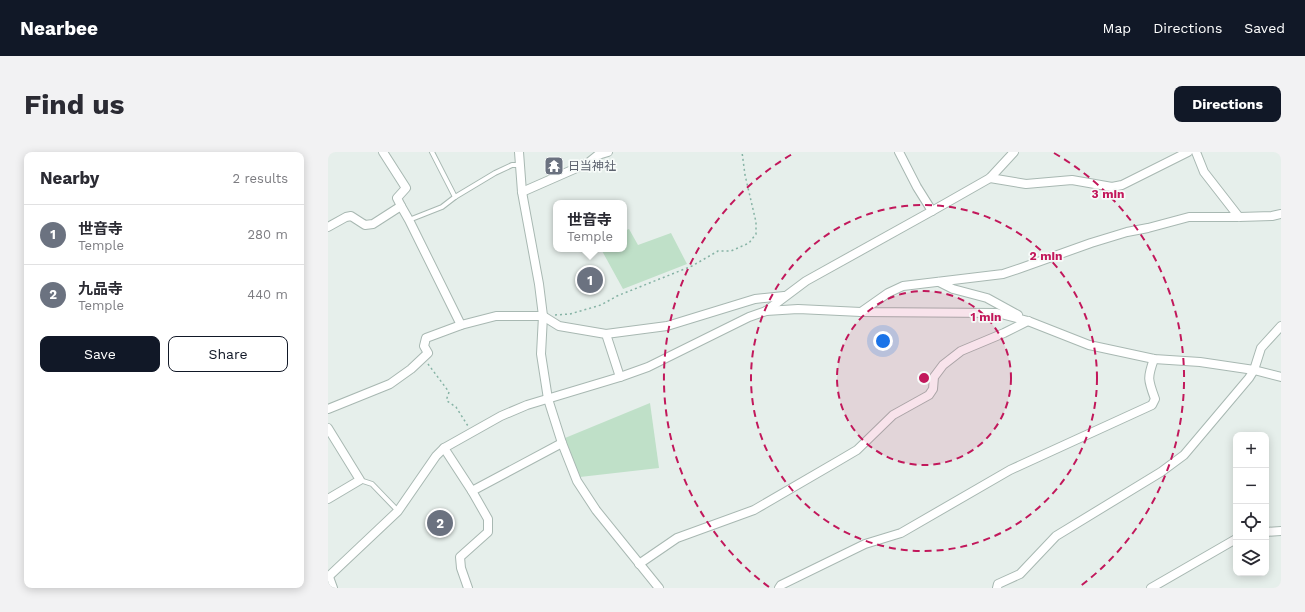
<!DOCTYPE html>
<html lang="en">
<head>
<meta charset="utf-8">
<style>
  :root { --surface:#fff; --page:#f2f2f3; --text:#2b2b33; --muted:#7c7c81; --line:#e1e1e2; --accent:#111827 }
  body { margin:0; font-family:"Work Sans","Noto Sans JP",sans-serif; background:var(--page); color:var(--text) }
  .controls { position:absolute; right:12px; bottom:12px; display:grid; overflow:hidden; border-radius:8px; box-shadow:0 2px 10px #0003 }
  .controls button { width:36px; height:36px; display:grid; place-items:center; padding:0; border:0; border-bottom:1px solid var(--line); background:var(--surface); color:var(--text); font:20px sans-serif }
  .you { position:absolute; left:555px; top:189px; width:14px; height:14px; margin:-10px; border:3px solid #fff; border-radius:50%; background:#1a73e8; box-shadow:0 0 0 6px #1a73e833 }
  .badge { display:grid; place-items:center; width:26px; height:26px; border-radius:50%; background:var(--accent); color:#fff; font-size:13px; font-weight:700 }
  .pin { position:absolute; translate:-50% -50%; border:2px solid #fff; box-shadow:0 1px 4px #0006 }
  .popup { position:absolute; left:225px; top:48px; width:74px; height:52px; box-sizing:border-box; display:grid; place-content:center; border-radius:8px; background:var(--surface); filter:drop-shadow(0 1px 3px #0005); font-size:13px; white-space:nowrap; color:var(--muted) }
  .popup b { font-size:15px; color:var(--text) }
  .popup::after { content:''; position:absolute; left:50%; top:100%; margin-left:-8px; border:8px solid transparent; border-top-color:var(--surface) }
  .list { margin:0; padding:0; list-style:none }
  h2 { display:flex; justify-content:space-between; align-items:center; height:52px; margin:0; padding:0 16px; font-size:17px }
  h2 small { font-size:13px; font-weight:400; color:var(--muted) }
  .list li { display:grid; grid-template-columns:26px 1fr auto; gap:12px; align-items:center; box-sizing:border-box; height:60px; padding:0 16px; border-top:1px solid var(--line) }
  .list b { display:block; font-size:15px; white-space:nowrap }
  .list p { margin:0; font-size:13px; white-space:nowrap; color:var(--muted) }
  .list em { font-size:13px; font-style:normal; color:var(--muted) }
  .actions { display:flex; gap:8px; padding:12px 16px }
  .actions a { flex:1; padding:9px 0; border:1px solid var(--accent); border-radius:8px; text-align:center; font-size:14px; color:var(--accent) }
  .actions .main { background:var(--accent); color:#fff }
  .icon { flex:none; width:22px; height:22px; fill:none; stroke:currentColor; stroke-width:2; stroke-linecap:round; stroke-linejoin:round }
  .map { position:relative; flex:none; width:953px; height:436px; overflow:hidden; border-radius:8px }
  header { display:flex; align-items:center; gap:24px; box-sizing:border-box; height:56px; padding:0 20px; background:var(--accent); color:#fff }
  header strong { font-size:19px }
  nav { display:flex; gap:22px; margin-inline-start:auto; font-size:14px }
  .intro { display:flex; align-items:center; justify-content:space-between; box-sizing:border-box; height:96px; padding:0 24px }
  h1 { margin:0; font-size:28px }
  .button { padding:10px 18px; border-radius:8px; background:var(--accent); color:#fff; font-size:14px; font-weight:700 }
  main { display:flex; gap:24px; padding:0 24px }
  aside { flex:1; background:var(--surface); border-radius:8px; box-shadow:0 2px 10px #0003 }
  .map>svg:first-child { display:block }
  .green { fill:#bfe0c8 }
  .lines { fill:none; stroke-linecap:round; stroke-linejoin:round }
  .lane-casing { stroke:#a8b8b2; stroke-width:6 }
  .street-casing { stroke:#a8b8b2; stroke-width:10 }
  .path { stroke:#86b3a5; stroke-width:1.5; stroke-dasharray:2 3; stroke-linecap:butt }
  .lane { stroke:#fff; stroke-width:4 }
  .street { stroke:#fff; stroke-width:8 }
  .ring { fill:none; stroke:#c2185b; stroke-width:2; stroke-dasharray:7 5 }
  .labels { text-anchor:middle; stroke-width:3.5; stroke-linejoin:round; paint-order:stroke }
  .worship-label { font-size:12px; fill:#5b616d; stroke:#f7fbf9; text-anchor:start }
  .centre { fill:#c2185b; stroke:#f7fbf9; stroke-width:2 }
  .ring-label { font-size:12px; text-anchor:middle; font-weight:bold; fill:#c2185b; stroke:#f7fbf9; stroke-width:3.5; stroke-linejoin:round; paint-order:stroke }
</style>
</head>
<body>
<header>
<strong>Nearbee</strong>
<nav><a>Map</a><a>Directions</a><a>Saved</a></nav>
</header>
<div class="intro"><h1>Find us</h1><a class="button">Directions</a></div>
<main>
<aside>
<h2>Nearby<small>2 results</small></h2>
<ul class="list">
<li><span class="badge" style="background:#6b7280">1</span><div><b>世音寺</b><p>Temple</p></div><em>280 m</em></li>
<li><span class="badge" style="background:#6b7280">2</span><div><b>九品寺</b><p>Temple</p></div><em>440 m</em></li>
</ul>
<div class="actions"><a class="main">Save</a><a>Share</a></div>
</aside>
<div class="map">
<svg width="953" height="436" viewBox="0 0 953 436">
  <rect width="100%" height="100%" fill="#e6efeb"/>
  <g class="green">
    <polygon points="301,77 310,93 343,81 359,112 295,137 273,97 296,97 296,79"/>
    <polygon points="322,251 331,316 252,325 237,286"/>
  </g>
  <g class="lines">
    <defs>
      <g id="lane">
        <polyline points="104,0 127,45"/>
        <polyline points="81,68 114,55 127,45 167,21 184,13 193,13"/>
        <polyline points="32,328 44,332 70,359"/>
      </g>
      <g id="street">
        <polyline points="55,0 78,36 69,46 73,54"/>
        <polyline points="191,0 194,40 211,132 215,164 213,202 220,247 234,291 249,329 268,358 331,436"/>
        <polyline points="571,0 589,35 604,59"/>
        <polyline points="868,0 876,20 911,65"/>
        <polyline points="662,26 698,32 744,28 784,35 794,33 860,0"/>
        <polyline points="194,40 260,11 270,3 280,0"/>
        <polyline points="0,75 18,65 23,64 37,73 45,72 73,54 81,68 133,173"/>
        <polyline points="611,130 625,137 659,146 690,163"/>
        <polyline points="438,159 478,129 604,59 662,26 686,0"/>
        <polyline points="533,160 560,141 575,134 675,122 693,116 763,91 799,80 820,76 861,65 911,65 944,64 953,62"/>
        <polyline points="278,182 339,174 427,147 456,144"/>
        <polyline points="0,257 62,232 83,217 100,201 96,194 98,186 133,173 168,164 215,164 231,174 278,182 292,225"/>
        <polyline points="0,276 32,328 0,347"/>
        <polyline points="116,296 144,339 160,367 160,380 132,405 133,416 140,436"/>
        <polyline points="144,339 234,291"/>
        <polyline points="938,380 953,379"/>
        <polyline points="311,412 349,386 426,358 512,308 529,298 565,263 601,243 605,237 606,225 615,213 633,199 676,181 700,169"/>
        <polyline points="0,425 70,359 108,304 116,296 173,264 199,253 292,225 320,215 421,165 438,159 470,157 533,160 669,161 700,169 761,193 826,207 872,210 926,218 953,225"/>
        <polyline points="1,425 5,436"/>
        <path d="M451,436L453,433L537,392L573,381L682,318L824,253L827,247C820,228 819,226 826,207"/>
        <polyline points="669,436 670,432 692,422 728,384 833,320 856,303 921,226 926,218 933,196 953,174"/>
        <polyline points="823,436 908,387"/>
      </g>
    </defs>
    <use href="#lane" class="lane-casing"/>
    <use href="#street" class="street-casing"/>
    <g class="path">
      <polyline points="227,163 242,162 273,153 289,144 364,114 390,99 403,99 421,91 428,82 428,70 417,23 414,0"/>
      <polyline points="100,212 121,240 119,246 119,249 128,255 140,274"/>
    </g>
    <use href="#lane" class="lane"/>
    <use href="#street" class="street"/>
  </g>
  <circle cx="596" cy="226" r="87" fill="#c2185b" fill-opacity=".12"/>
  <g class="ring">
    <circle cx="596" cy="226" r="87"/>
    <circle cx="596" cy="226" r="173"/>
    <path d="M441 435A260 260 0 0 1 466 1M726 1A260 260 0 0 1 751 435"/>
  </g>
  <defs>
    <symbol id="temple-square" viewBox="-11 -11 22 22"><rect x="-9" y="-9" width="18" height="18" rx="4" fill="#6b7280" stroke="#f7fbf9"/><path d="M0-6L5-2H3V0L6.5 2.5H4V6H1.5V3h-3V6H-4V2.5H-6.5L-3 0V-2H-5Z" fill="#fff"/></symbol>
  </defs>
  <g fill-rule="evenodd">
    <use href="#temple-square" x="215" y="3" width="22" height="22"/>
  </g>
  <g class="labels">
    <g class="worship-label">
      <text x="240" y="18">日当神社</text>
    </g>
  </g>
  <circle cx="596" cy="226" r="6" class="centre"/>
  <g class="ring-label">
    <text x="780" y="46">3 min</text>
    <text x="718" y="108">2 min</text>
    <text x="658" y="169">1 min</text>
  </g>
</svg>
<div class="controls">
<button>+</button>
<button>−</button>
<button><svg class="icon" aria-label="locate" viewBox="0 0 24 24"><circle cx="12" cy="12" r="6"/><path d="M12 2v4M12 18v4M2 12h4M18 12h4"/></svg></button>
<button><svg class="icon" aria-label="layers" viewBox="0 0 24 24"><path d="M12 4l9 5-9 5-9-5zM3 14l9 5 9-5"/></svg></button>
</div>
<div class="you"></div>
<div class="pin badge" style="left:262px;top:128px;background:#6b7280">1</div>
<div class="popup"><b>世音寺</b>Temple</div>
<div class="pin badge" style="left:112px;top:371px;background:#6b7280">2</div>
</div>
</main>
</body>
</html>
